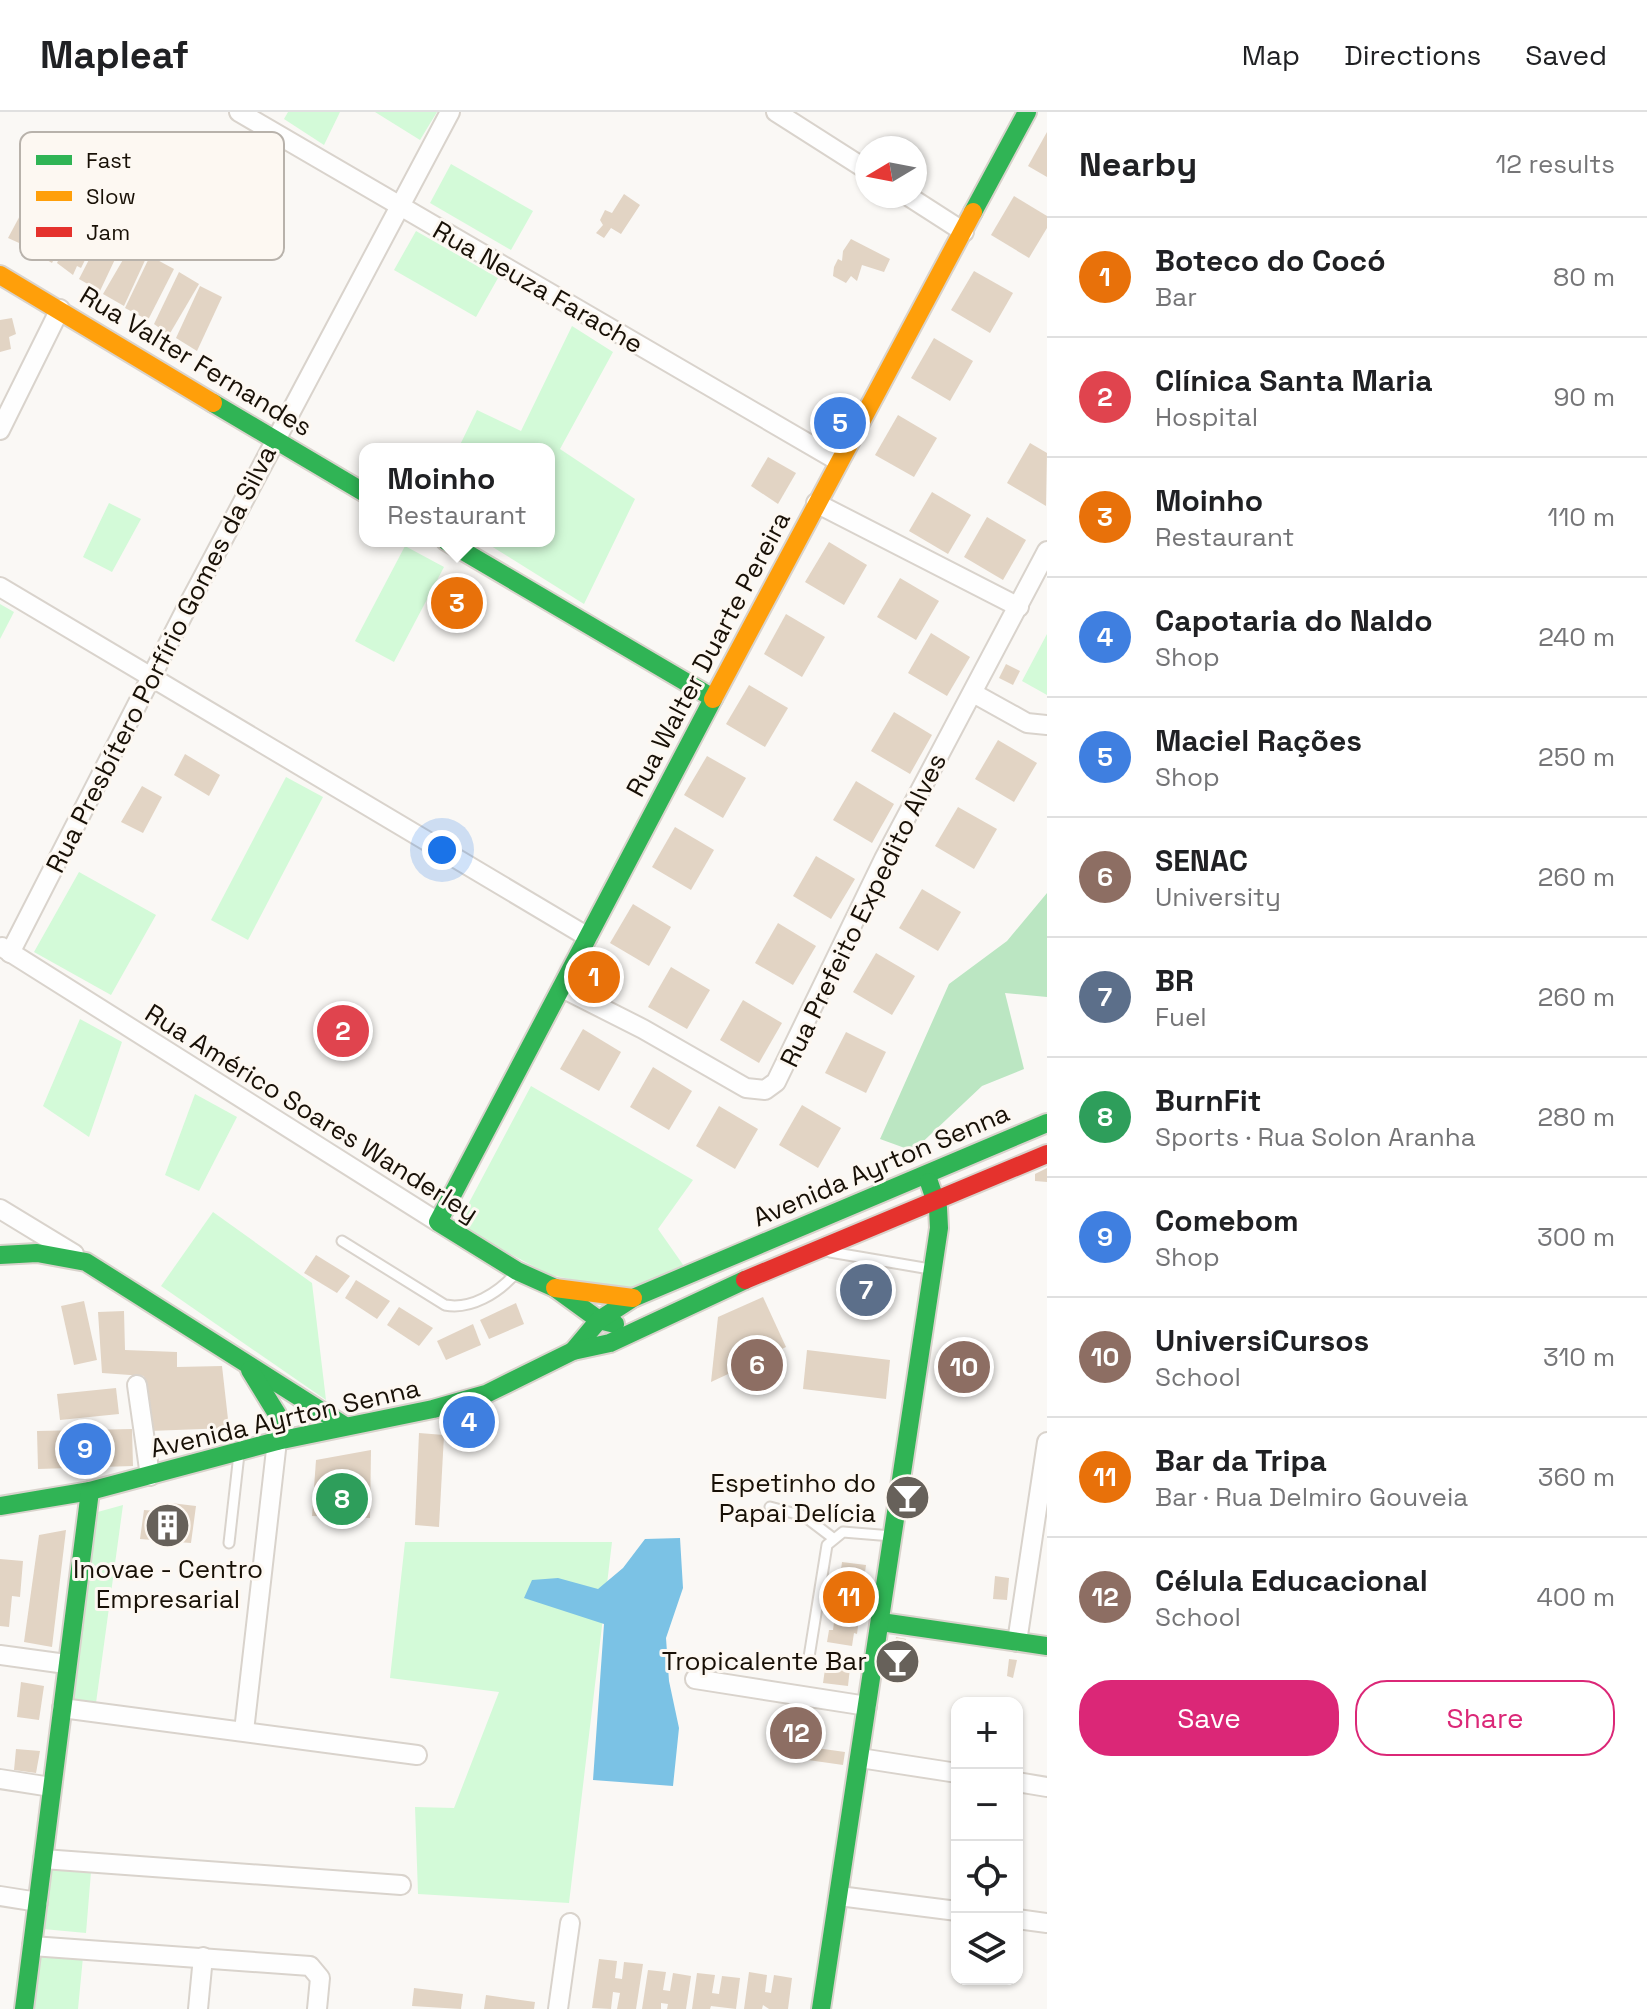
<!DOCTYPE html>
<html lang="en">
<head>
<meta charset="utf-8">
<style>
  :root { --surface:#fff; --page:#f2f2f2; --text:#202124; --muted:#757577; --line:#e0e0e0; --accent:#db2777 }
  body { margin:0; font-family:"Space Grotesk",sans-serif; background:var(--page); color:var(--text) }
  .controls { position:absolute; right:24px; bottom:24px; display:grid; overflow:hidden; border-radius:16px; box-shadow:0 2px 6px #0004 }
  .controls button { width:72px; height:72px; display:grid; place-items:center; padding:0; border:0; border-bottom:2px solid var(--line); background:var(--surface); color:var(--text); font:40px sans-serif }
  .compass { position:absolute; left:855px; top:24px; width:72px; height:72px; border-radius:50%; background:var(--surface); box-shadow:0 2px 6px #0004; rotate:260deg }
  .you { position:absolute; left:442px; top:738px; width:28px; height:28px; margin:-20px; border:6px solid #fff; border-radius:50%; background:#1a73e8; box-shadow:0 0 0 12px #1a73e833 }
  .badge { display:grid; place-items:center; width:52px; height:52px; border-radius:50%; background:var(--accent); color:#fff; font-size:26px; font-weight:700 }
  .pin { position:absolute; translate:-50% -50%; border:4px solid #fff; box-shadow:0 2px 8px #0006 }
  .popup { position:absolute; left:359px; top:331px; width:196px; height:104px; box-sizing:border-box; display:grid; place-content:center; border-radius:16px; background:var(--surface); filter:drop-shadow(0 2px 6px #0005); font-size:26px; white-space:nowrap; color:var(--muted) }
  .popup b { font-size:30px; color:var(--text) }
  .popup::after { content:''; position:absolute; left:50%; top:100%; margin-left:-16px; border:16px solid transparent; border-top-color:var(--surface) }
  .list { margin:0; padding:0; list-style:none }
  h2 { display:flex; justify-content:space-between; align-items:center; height:104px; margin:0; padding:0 32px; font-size:34px }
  h2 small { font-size:26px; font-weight:400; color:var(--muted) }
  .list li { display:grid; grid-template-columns:52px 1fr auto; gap:24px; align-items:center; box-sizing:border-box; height:120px; padding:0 32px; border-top:2px solid var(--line) }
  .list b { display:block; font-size:30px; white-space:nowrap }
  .list p { margin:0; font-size:26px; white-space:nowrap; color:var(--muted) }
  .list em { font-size:26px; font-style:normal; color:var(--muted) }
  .actions { display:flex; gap:16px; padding:24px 32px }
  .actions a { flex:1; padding:18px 0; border:2px solid var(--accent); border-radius:32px; text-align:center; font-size:28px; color:var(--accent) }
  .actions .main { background:var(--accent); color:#fff }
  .icon { flex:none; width:44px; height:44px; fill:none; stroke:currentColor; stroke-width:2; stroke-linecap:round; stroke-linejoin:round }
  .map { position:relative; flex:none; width:1047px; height:1897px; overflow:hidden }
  header { display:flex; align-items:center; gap:48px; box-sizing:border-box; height:112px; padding:0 40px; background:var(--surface); border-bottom:2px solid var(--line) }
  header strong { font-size:38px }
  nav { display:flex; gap:44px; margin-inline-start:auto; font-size:28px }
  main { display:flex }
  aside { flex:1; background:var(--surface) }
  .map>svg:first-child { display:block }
  .green { fill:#d3fad8 }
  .forest { fill:#bbe6c2 }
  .water { fill:#7bc2e5 }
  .building { fill:#e2d4c4 }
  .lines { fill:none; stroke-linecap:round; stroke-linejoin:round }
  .lane-casing { stroke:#d9d3cc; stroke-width:13 }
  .street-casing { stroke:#d9d3cc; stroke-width:22 }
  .fast-casing { stroke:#d9d3cc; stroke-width:22 }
  .slow-casing { stroke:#d9d3cc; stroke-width:22 }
  .jam-casing { stroke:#d9d3cc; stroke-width:22 }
  .lane { stroke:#fefefe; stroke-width:9 }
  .street { stroke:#fefefe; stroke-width:18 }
  .fast { stroke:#30b455; stroke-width:18 }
  .slow { stroke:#ff9f0a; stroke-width:18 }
  .jam { stroke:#e5322d; stroke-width:18 }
  .labels { text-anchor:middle; stroke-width:6; stroke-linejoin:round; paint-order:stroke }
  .street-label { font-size:26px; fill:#181006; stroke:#fdf8f2 }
  .poi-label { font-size:26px; fill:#181006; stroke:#fdf8f2; text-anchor:end }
  .key { fill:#fdf8f2; stroke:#b8b2ab; stroke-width:2 }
  .key-label { font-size:22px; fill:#181006 }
</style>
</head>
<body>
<header>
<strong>Mapleaf</strong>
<nav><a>Map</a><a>Directions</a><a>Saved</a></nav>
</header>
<main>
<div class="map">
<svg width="1047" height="1897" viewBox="0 0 1047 1897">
  <rect width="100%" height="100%" fill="#faf8f5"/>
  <g class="green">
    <polygon points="288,0 340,0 324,33 284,7"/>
    <polygon points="375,0 437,0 420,28"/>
    <polygon points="451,52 533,99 511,138 430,91"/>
    <polygon points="416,119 498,166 476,205 394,158"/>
    <polygon points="572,214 613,240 560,337 635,387 584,492 483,429 549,429 549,337 458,337 477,298 521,319"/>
    <polygon points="109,391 141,407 112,460 83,445"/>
    <polygon points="405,434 444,455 394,550 355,529"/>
    <polygon points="0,492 14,500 0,527"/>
    <polygon points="1047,522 1047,583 1022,569"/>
    <polygon points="286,665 323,685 248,828 211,808"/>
    <polygon points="79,760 156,803 111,883 34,840"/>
    <polygon points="80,907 122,930 89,1025 43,994"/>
    <polygon points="531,974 693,1068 658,1117 686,1157 631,1179 550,1163 465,1118 463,1102"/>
    <polygon points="195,982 237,1005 199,1079 165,1063"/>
    <polygon points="213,1100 312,1171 326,1288 161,1174"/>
    <polygon points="123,1393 96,1591 70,1588 94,1401"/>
    <polygon points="405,1430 612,1430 569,1791 418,1782 415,1695 454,1696 499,1580 390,1566"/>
    <polygon points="48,1756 91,1760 86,1821 43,1817"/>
    <polygon points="38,1840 83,1845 78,1897 32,1897"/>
  </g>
  <polygon class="forest" points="1047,781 1047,885 1005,881 1024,957 982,974 913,1039 880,1027 949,872 1007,829"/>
  <polygon class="water" points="680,1426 683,1476 666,1526 669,1569 679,1616 673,1674 593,1668 604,1512 524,1486 532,1468 558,1466 598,1477 623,1456 645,1427"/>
  <g class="building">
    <polygon points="1047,20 1047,65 1028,54"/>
    <polygon points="38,70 54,81 28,135 8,126"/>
    <polygon points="624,82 640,93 621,122 611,116 604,126 596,121 603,113 600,108 605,98 612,101"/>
    <polygon points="1014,84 1047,104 1047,116 1029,146 991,123"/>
    <polygon points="55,86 77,101 52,151 33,140"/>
    <polygon points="79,103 100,118 81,156 77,154 73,163 57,151"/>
    <polygon points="111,105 135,119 122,141 111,133 109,137 117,143 100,179 79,167"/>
    <polygon points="851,127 890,147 884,160 862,153 857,169 851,164 846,171 833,164 834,155 838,147 842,149 843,139"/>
    <polygon points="131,134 147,144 124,194 103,182"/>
    <polygon points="150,144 174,157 148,208 125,196"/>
    <polygon points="974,159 1013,181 990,221 951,198"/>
    <polygon points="179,160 199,172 169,223 154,212"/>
    <polygon points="200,174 222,185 197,239 176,226"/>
    <polygon points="12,206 16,222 9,225 11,237 0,240 0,208"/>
    <polygon points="934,226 973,249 950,289 911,266"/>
    <polygon points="898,303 937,326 914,365 875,343"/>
    <polygon points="1030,331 1047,341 1046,394 1007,371"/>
    <polygon points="768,345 796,361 778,392 751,374"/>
    <polygon points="932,380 971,403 948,442 909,419"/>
    <polygon points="987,405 1026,428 1003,468 964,445"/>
    <polygon points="829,430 867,453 844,493 805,470"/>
    <polygon points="900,466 939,489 916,528 877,505"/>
    <polygon points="786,502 825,525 802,565 764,542"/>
    <polygon points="931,521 970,545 947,584 908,561"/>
    <polygon points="1006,552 1020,559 1013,573 999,566"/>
    <polygon points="749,573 788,596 765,635 726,612"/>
    <polygon points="894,600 932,623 910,662 871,639"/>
    <polygon points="998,628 1037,651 1014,690 975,667"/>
    <polygon points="185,642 220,663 209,684 174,663"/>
    <polygon points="707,644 746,666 723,706 684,683"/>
    <polygon points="856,669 894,692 872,731 833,708"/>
    <polygon points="142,674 162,685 143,721 121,710"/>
    <polygon points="958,695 997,717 974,757 935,734"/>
    <polygon points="675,715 714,738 691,778 652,755"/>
    <polygon points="816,744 855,767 831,807 793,784"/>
    <polygon points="922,777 961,800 938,839 899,816"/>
    <polygon points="633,792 671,815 649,854 610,831"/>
    <polygon points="778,811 816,834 793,873 755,851"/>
    <polygon points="876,841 915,864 892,903 853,880"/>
    <polygon points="593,851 604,857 594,879 583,874"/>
    <polygon points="671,855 710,878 687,917 648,895"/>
    <polygon points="743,888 782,911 759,951 720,928"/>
    <polygon points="583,917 621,940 599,979 560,957"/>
    <polygon points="846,920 886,940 866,981 825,961"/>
    <polygon points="653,955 692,979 669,1018 630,995"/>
    <polygon points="802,993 841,1016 818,1056 779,1033"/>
    <polygon points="719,994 758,1017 735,1057 696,1034"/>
    <polygon points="965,1013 970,1026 941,1037 936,1024"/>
    <polygon points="1047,1056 1047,1070 1035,1069 1035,1062"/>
    <polygon points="316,1143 350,1164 337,1181 304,1161"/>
    <polygon points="356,1168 390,1189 377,1207 345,1186"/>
    <polygon points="763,1185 786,1235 711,1270 718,1205"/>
    <polygon points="84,1189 97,1248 74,1253 61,1194"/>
    <polygon points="516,1191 524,1212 489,1227 480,1208"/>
    <polygon points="399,1195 433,1216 419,1234 387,1213"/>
    <polygon points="124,1199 125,1238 177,1240 177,1255 222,1254 229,1316 149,1319 144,1264 102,1261 98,1200"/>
    <polygon points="473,1212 481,1233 446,1248 437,1229"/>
    <polygon points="807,1238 890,1248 886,1287 803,1277"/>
    <polygon points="116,1276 119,1302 60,1308 57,1282"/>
    <polygon points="481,1297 479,1317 458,1319 459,1303"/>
    <polygon points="132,1317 133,1354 38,1357 37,1319"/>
    <polygon points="419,1321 444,1323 439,1415 415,1413"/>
    <polygon points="371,1338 370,1406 312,1404 316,1348"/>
    <polygon points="171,1391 196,1394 191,1431 140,1427 144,1398 170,1400"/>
    <polygon points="66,1418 52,1535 24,1530 39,1423"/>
    <polygon points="0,1447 23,1449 20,1485 12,1484 9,1515 0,1514"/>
    <polygon points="842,1450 866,1453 857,1522 854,1521 852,1534 827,1530 829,1518 833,1518"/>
    <polygon points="995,1464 1009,1466 1007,1488 993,1487"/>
    <polygon points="896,1525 906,1527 901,1566 889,1564"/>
    <polygon points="827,1543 851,1546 848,1574 823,1571"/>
    <polygon points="1009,1547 1017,1548 1013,1566 1007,1564"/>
    <polygon points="21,1570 44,1574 39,1608 17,1605"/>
    <polygon points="809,1635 845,1640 843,1653 808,1648"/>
    <polygon points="16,1637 40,1639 36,1661 14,1658"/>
    <polygon points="599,1847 617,1849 615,1866 622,1867 624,1850 643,1852 636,1897 617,1897 620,1881 613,1880 611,1897 592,1896"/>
    <polygon points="648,1858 666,1860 663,1878 670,1879 673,1861 691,1864 686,1897 667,1897 668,1892 661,1891 661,1897 642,1897"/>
    <polygon points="749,1860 767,1863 765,1880 771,1881 774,1863 792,1866 788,1897 769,1897 763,1893 762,1897 744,1897"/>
    <polygon points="697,1861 715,1863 712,1881 719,1882 722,1864 740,1866 736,1897 711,1894 710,1897 692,1897"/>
    <polygon points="414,1876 463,1882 461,1897 412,1894"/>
    <polygon points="486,1883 535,1890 534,1897 484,1897"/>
  </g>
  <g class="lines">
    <defs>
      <g id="lane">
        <path d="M342,1129L445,1193C471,1198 498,1181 515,1162"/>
        <polyline points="830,1140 930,1157"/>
        <polyline points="770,1395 804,1404 833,1426"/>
        <polyline points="229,1431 239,1342"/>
        <polyline points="809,1545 827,1433 843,1420 892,1424"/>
      </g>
      <g id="street">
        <polyline points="239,0 838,349"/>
        <polyline points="776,0 867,58"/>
        <polyline points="908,84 964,120"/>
        <polyline points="0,318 60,197"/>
        <polyline points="816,391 1019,495"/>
        <polyline points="0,475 588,825"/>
        <polyline points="973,581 1027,611 1047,613"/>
        <polyline points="2,835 438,1110"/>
        <polyline points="10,841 185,499 450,0"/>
        <polyline points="562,876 643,917 746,976 765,978 776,970 884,747 1047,439"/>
        <polyline points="0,1097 74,1142"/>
        <polyline points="137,1273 150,1364"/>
        <polyline points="1017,1530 1047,1330"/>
        <polyline points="0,1543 66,1552"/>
        <polyline points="695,1567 867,1594"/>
        <polyline points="62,1596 417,1643"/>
        <polyline points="244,1619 277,1329"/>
        <polyline points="860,1646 957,1661"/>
        <polyline points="0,1667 51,1675"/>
        <polyline points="1017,1670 1047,1675"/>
        <polyline points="43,1747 401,1773"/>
        <polyline points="0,1784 38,1790"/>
        <polyline points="839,1784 957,1799"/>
        <polyline points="1017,1807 1047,1811"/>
        <polyline points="32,1834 310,1854 320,1866 317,1897"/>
        <polyline points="198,1897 203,1845"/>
        <polyline points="558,1897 570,1811"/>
      </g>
      <g id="fast">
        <polyline points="973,100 1027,0"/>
        <polyline points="213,291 365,381"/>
        <polyline points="446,429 713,586"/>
        <polyline points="0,1143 37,1141 86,1150 345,1314"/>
        <polyline points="615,1212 599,1208 555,1176 517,1159 438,1110 713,587"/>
        <polyline points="573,1239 599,1208 633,1186 1047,1011"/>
        <polyline points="250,1258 277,1302 277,1329"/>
        <polyline points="0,1394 90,1379 277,1329 433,1297 486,1282 573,1239 610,1231 745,1168"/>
        <polyline points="881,1510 1047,1534"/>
        <polyline points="24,1897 90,1379"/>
        <polyline points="821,1897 939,1116 938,1096 929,1070"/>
      </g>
      <g id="slow">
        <polyline points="0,163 213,291"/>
        <polyline points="713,587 973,100"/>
        <polyline points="555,1176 633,1186"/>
      </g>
      <polyline id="jam" points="745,1168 1047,1042"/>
    </defs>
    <use href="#lane" class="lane-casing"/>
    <use href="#street" class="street-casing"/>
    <use href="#fast" class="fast-casing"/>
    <use href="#slow" class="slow-casing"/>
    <use href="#jam" class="jam-casing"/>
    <use href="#lane" class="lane"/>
    <use href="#street" class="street"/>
    <use href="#fast" class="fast"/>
    <use href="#slow" class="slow"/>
    <use href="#jam" class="jam"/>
  </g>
  <defs>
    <symbol id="bar-disc" viewBox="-11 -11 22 22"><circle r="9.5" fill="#67615a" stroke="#fdf8f2"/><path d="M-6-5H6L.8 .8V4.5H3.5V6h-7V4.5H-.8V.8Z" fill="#fff"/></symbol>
    <symbol id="building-disc" viewBox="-11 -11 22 22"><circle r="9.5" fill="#67615a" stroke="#fdf8f2"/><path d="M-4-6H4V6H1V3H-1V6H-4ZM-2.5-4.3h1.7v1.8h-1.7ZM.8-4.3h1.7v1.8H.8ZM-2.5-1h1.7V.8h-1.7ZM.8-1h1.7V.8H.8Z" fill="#fff"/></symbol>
  </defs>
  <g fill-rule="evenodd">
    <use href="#bar-disc" x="882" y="1360" width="51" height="51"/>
    <use href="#building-disc" x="142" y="1388" width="51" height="51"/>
    <use href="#bar-disc" x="872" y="1524" width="51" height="51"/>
  </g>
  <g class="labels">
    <g class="street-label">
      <text transform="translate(538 175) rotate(30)" y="9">Rua Neuza Farache</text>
      <text transform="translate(196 249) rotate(31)" y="9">Rua Valter Fernandes</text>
      <text transform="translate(708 542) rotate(-62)" y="9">Rua Walter Duarte Pereira</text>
      <text transform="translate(161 547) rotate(-63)" y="9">Rua Presbítero Porfírio Gomes da Silva</text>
      <text transform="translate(863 798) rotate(-64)" y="9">Rua Prefeito Expedito Alves</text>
      <text transform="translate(312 1001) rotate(32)" y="9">Rua Américo Soares Wanderley</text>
      <text transform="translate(881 1053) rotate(-23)" y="9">Avenida Ayrton Senna</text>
      <text transform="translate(285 1306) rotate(-13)" y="9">Avenida Ayrton Senna</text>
    </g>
    <g class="poi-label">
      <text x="876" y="1380">Espetinho do<tspan x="876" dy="30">Papai Delícia</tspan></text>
      <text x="168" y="1466" text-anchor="middle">Inovae - Centro<tspan x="168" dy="30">Empresarial</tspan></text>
      <text x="867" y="1558">Tropicalente Bar</text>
    </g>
  </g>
  <rect x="20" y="20" width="264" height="128" rx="12" class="key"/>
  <rect x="36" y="43" width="36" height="10" fill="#30b455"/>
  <rect x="36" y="79" width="36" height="10" fill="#ff9f0a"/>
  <rect x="36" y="115" width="36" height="10" fill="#e5322d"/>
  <g class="key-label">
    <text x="86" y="56">Fast</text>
    <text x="86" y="92">Slow</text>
    <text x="86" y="128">Jam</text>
  </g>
</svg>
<div class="controls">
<button>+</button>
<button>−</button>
<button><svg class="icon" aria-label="locate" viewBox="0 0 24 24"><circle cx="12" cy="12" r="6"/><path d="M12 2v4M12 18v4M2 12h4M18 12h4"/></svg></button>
<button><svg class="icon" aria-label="layers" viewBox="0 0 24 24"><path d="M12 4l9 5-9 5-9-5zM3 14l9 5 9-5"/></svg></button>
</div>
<svg class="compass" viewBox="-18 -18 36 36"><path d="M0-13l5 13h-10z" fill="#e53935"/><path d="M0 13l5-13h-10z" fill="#757577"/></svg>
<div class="you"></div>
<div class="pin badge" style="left:594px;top:865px;background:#e8710a">1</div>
<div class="pin badge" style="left:343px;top:919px;background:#e0444e">2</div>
<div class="pin badge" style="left:457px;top:491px;background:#e8710a">3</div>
<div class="popup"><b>Moinho</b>Restaurant</div>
<div class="pin badge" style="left:469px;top:1310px;background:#3f7fe0">4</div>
<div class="pin badge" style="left:840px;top:311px;background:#3f7fe0">5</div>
<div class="pin badge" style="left:757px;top:1253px;background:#8d6e63">6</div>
<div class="pin badge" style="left:866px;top:1178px;background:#5c6f8a">7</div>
<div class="pin badge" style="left:342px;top:1387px;background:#2e9e5b">8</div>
<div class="pin badge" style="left:85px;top:1337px;background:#3f7fe0">9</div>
<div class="pin badge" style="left:964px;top:1255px;background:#8d6e63">10</div>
<div class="pin badge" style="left:849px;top:1485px;background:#e8710a">11</div>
<div class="pin badge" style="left:796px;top:1621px;background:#8d6e63">12</div>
</div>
<aside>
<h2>Nearby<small>12 results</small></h2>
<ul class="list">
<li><span class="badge" style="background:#e8710a">1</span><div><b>Boteco do Cocó</b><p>Bar</p></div><em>80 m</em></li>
<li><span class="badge" style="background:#e0444e">2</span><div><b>Clínica Santa Maria</b><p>Hospital</p></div><em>90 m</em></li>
<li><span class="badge" style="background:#e8710a">3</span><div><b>Moinho</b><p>Restaurant</p></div><em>110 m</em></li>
<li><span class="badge" style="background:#3f7fe0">4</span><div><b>Capotaria do Naldo</b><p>Shop</p></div><em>240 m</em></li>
<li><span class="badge" style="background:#3f7fe0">5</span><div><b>Maciel Rações</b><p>Shop</p></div><em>250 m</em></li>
<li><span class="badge" style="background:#8d6e63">6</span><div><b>SENAC</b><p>University</p></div><em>260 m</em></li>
<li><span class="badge" style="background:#5c6f8a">7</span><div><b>BR</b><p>Fuel</p></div><em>260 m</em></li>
<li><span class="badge" style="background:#2e9e5b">8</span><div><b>BurnFit</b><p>Sports · Rua Solon Aranha</p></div><em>280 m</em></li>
<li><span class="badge" style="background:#3f7fe0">9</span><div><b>Comebom</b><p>Shop</p></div><em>300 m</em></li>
<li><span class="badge" style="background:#8d6e63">10</span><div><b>UniversiCursos</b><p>School</p></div><em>310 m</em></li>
<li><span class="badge" style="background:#e8710a">11</span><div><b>Bar da Tripa</b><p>Bar · Rua Delmiro Gouveia</p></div><em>360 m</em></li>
<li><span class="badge" style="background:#8d6e63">12</span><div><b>Célula Educacional</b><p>School</p></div><em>400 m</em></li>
</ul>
<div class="actions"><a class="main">Save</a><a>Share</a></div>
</aside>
</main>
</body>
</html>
